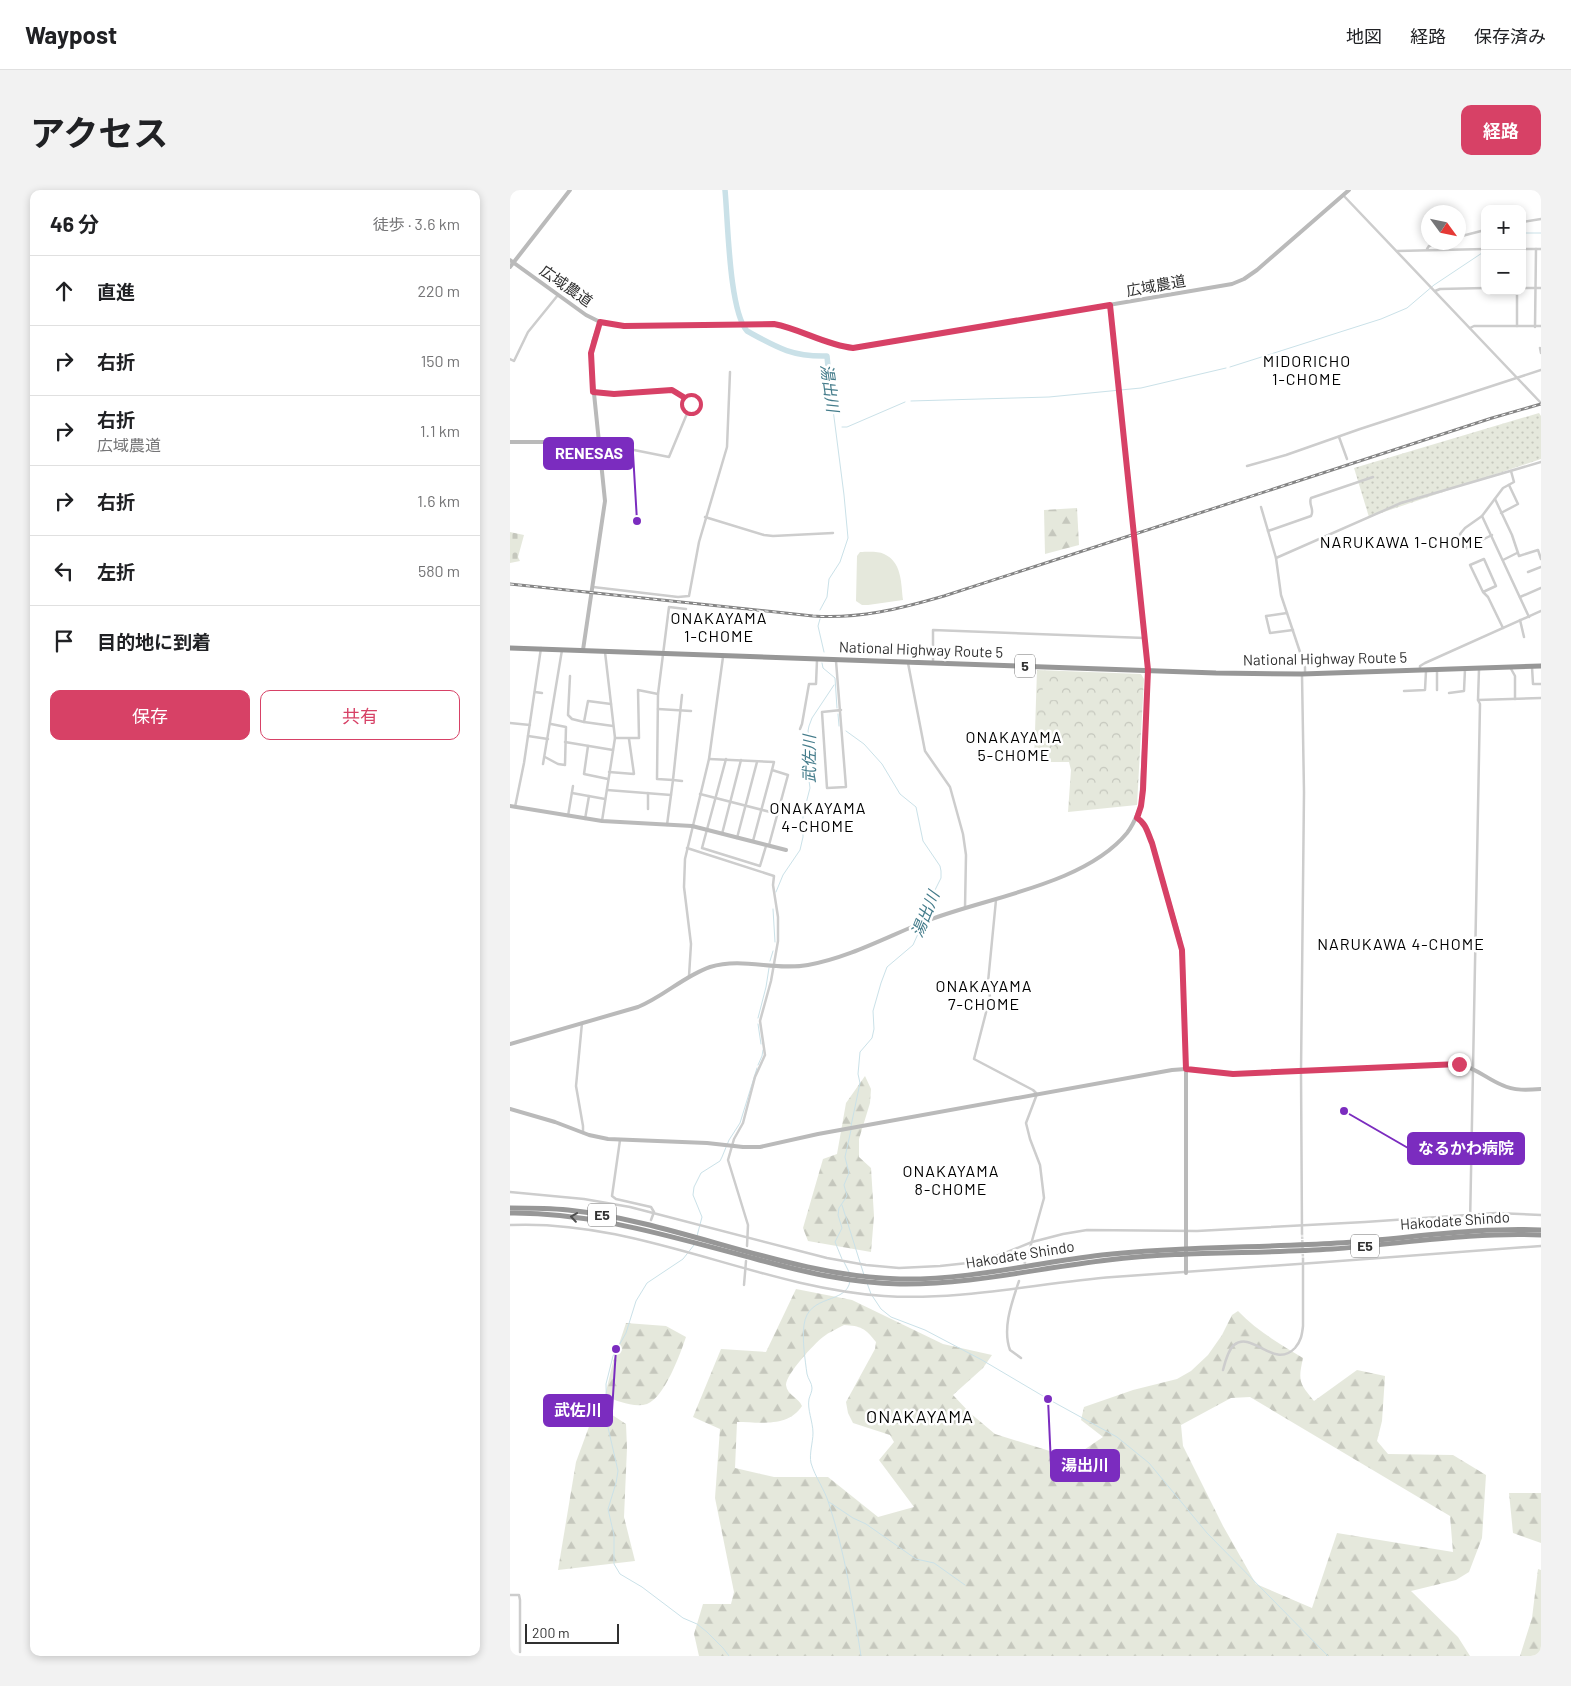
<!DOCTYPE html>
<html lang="ja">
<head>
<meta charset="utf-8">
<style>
  :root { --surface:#fff; --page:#f2f2f2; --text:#202124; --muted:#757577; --line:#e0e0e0; --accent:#d74166 }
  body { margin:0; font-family:Barlow,"Noto Sans JP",sans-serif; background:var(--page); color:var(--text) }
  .controls { position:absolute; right:15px; top:15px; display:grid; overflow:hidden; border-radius:10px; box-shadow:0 2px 8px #0003 }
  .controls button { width:45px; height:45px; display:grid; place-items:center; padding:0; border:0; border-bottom:1px solid var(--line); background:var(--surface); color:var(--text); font:25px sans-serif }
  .compass { position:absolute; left:911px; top:15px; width:45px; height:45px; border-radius:50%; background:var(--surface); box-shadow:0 2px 8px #0003; rotate:123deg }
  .scale { position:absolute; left:15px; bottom:12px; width:94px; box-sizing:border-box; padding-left:5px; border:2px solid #303030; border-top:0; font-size:14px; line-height:18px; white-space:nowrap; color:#303030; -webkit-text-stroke:4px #fff; paint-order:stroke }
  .stop { position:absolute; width:15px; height:15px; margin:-11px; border:4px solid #d74166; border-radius:50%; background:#fff }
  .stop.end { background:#d74166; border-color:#fff; box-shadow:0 1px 5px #0008 }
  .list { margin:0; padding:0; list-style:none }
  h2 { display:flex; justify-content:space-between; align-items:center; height:65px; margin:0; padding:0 20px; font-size:21px }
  h2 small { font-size:16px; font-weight:400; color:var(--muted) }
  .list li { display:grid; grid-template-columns:32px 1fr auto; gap:15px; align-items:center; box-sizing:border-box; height:70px; padding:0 20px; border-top:1px solid var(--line) }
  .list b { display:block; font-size:19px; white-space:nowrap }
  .list p { margin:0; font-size:16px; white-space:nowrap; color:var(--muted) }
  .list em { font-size:16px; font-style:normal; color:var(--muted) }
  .actions { display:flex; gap:10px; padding:15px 20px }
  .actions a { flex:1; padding:11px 0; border:1px solid var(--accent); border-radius:10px; text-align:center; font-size:18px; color:var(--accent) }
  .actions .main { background:var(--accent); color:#fff }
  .icon { flex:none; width:28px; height:28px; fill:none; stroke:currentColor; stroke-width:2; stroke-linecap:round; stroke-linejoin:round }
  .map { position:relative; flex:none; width:1031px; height:1466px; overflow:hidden; border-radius:10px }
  header { display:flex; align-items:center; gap:30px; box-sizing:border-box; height:70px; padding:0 25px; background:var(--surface); border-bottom:1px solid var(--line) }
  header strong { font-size:24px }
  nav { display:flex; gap:28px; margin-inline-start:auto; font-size:18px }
  .intro { display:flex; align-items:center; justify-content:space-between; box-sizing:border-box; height:120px; padding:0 30px }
  h1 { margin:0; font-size:35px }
  .button { padding:12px 22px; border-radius:10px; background:var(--accent); color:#fff; font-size:18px; font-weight:700 }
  main { display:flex; gap:30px; padding:0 30px }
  aside { flex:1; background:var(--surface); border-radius:10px; box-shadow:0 2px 8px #0003 }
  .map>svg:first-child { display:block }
  .grass { fill:url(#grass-dots) }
  .forest { fill:url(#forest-firs); fill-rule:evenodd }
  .cemetery { fill:url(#cemetery-stones) }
  .park { fill:url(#park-crowns) }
  .pitch { fill:#e5e8dc }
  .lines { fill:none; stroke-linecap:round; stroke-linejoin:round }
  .stream { stroke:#cae1e8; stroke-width:1 }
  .river { stroke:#cae1e8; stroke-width:5.5 }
  .street-tunnel { stroke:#d6d6d6; stroke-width:2.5; stroke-dasharray:2.5 1; stroke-linecap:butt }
  .street { stroke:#cdcdcd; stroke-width:2.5 }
  .secondary { stroke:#bababa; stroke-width:4 }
  .highway { stroke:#979797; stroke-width:5 }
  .rail-casing { stroke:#858585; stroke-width:3 }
  .rail { stroke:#fff; stroke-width:1; stroke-dasharray:4; stroke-linecap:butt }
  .oneway { stroke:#4f4f4f }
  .route { stroke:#d74166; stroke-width:6 }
  .labels { text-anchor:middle; stroke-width:5; stroke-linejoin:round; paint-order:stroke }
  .shield { fill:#fff; stroke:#6e6e6e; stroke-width:1 }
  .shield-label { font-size:14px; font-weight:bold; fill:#303030 }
  .street-label { font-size:15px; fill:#303030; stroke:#fff }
  .neighbourhood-label { font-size:16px; letter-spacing:1px; fill:#000; stroke:#fff }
  .water-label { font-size:16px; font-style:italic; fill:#447c8b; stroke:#fff }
  .quarter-label { font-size:18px; letter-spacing:1px; fill:#000; stroke:#fff }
  .leader { fill:none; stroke:#7b2cbf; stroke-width:2 }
  .callout-dot { fill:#7b2cbf; stroke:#fff; stroke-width:2 }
  .callout { fill:#7b2cbf; stroke:#7b2cbf; stroke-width:2 }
  .callout-label { font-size:16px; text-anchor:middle; font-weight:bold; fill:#fff }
</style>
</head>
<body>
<header>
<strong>Waypost</strong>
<nav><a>地図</a><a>経路</a><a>保存済み</a></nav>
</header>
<div class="intro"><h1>アクセス</h1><a class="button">経路</a></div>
<main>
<aside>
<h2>46 分<small>徒歩 · 3.6 km</small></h2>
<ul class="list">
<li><svg class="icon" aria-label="ahead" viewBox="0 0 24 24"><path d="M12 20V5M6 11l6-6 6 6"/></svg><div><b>直進</b></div><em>220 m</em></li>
<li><svg class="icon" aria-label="right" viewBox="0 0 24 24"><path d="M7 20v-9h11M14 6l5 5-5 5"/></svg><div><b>右折</b></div><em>150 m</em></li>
<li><svg class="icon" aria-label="right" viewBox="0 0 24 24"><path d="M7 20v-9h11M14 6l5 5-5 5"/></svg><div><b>右折</b><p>広域農道</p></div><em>1.1 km</em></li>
<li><svg class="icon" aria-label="right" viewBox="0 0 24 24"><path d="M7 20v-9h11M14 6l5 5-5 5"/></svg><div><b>右折</b></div><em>1.6 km</em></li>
<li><svg class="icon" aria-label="left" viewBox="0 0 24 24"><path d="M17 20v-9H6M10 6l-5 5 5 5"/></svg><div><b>左折</b></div><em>580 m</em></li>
<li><svg class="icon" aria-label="arrive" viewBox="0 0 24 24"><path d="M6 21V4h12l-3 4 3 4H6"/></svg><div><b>目的地に到着</b></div></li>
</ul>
<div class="actions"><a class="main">保存</a><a>共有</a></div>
</aside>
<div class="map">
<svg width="1031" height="1466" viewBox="0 0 1031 1466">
  <defs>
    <pattern id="grass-dots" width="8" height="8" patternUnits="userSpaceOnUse" patternTransform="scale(1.25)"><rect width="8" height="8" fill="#e5e8dc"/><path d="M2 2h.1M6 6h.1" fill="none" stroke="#c5c7bd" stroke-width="1.8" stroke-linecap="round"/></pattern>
    <pattern id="forest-firs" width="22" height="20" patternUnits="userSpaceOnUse" patternTransform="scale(1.25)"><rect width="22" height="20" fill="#e5e8dc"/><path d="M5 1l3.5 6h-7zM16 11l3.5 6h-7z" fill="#c5c7bd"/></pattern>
    <pattern id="cemetery-stones" width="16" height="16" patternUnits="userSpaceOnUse" patternTransform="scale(1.25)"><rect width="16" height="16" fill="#e5e8dc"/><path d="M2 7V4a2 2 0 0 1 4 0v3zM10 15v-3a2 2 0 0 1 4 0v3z" fill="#c5c7bd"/></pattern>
    <pattern id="park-crowns" width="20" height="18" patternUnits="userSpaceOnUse" patternTransform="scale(1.25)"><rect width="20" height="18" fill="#e5e8dc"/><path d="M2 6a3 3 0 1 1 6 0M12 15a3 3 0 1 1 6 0" fill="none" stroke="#c5c7bd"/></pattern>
  </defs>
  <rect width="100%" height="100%" fill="#fff"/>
  <polygon class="grass" points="1029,223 1031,226 1031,269 859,327 844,278"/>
  <g class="forest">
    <polygon points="567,318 569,355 535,364 534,320"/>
    <polygon points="355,886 361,899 360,913 349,949 349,967 361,978 364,1026 361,1062 298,1051 293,1038 313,969 327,964 336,913"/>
    <path d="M286,1099L342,1110L433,1154L482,1165L473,1178L443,1205L460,1223L485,1244L562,1268L593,1247L571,1230L574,1217L623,1200L667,1189L681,1181L698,1165L712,1145L722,1125L728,1121C747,1141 770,1154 793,1168C788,1191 789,1193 804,1211L847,1180L875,1186L872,1231L867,1251L878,1264L943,1265L976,1285L972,1348L959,1382L946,1390L901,1401L948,1447L960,1466H189L184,1444L193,1414H221L224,1402L205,1308L210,1239L183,1227L211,1159L256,1162ZM334,1135C351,1136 355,1138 366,1152L365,1159L336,1212L338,1223L343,1233L380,1245L384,1252L369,1270L404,1317L368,1327L318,1287H264L225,1278L227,1232C249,1232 278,1238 292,1216C289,1208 277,1205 276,1195C276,1184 304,1154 313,1147C319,1142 327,1139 334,1135ZM740,1207L940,1326L943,1362L827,1343L802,1418L746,1394L713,1336L673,1256L671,1235L721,1208Z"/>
    <path d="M116,1133L156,1136L176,1147C170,1164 155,1207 137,1214C124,1218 107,1211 95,1206L103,1172Z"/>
    <polygon points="87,1215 116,1234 117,1258 114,1327 125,1371 48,1380 66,1272"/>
    <polygon points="999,1303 1031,1303 1031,1353 1003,1343"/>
    <polygon points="1028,1379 1031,1380 1031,1466 1010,1466 1022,1428"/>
  </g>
  <polygon class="cemetery" points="0,342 14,345 8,367 10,371 0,373"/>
  <polygon class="park" points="527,480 631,484 634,489 627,615 558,622 561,580 559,572 524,572"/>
  <g class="pitch">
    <path d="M350,362C357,362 368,361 374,364C392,372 391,393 393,410L358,415H352L346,411L347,366Z"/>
    <polygon points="533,492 551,492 550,510 532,510"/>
  </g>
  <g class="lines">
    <g class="stream">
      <polyline points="1012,43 1031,43"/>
      <polyline points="720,177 871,129 897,118 924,95 975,61"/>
      <polyline points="401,211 539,207 631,198 716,178"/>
      <polyline points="332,237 337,237 395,212"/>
      <polyline points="310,420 317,407 319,389 330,372 338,348 334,305 319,188"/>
      <polyline points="310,429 308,436 314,462"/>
      <polyline points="312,473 313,478 325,488 327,518"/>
      <polyline points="328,524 329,536"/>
      <polyline points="336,541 354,554 372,574 390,604 406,617 413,651 430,676 431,681 431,688 424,702 414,731"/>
      <polyline points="266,702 273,685 290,660 293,647 293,625 300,598 298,583 302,559 298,541 299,536 302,528 324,495"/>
      <polyline points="263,719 265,752"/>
      <polyline points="260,771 263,761"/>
      <polyline points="248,828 256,797 259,778"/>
      <polyline points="248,834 251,854"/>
      <polyline points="248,875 252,866 253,860"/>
      <polyline points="341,936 350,893 348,884 350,862 362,848 364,839 363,821 371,793 377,777 403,755 412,735"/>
      <polyline points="332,1015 354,1085"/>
      <polyline points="187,1046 192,1027 183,1005 184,997 191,983 210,971 212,967 219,950 230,933 247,878"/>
      <polyline points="184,1055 173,1069 137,1093 126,1111 116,1143 103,1166 96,1194 97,1233 108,1281 106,1293 98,1319 104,1345 104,1374 110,1384 132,1397 173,1428 187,1434 197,1442 213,1458 219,1466"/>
      <polyline points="332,1069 325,1052 332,1038 328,1025 329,1018 337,1006 334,995 339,983 335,967 341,940"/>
      <polyline points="334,1072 339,1082"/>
      <path d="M340,1091C337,1115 298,1103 294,1135C292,1150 295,1169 297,1184C298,1189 302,1193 302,1198C302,1202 300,1205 299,1209C297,1219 303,1232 303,1243C303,1252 299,1264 301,1273C305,1287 315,1300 319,1314C335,1363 343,1415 351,1466"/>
      <polyline points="357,1093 361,1104 371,1119 381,1127 415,1140 472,1170 538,1209 607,1247 639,1273 697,1343 818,1466"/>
      <polyline points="319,1312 343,1328 356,1334 406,1369 424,1373 455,1395"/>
    </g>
    <path class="river" d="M215,0C218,31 219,121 237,141C266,157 282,167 317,166L319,188"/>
    <g class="street-tunnel">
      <polyline points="792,1043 793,1069"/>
      <polyline points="513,1077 518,1065"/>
    </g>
    <g class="street">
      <polyline points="833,5 1031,213"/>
      <polyline points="1012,32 1031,29"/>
      <polyline points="948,47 975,40"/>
      <polyline points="917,59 919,56 931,52"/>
      <polyline points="1012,59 1031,59"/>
      <polyline points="887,61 975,59"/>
      <polyline points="1012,98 1031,98"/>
      <polyline points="925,101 930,99 975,98"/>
      <polyline points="1007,136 1007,101"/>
      <polyline points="1025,137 1026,59"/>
      <polyline points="960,138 964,136 1031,136"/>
      <polyline points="1030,158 1031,163"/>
      <polyline points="0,169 4,171 18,142 48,105"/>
      <polyline points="84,202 104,204 162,201 180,211 181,214 159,267 89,253"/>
      <polyline points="829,247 837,269"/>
      <polyline points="737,276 776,265 850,239 1031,180"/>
      <polyline points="985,309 1002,345 1009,366 1028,360 1031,369"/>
      <polyline points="751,317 766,368"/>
      <polyline points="991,323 1008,314 999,295"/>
      <polyline points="972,326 1019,427"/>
      <polyline points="195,327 254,345 263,346 323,343"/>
      <path d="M758,341L801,326C805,320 798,314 801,308L863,287"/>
      <polyline points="982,345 956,358 950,344 955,338 972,326 993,298 1004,292 1001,281"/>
      <polyline points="993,370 1007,363"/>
      <polyline points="1018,382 1031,377"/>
      <polyline points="83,397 168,407 179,406 189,352 217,257 220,182"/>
      <polyline points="973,402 960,375 974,369 986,396 973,402 978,407 993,438"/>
      <polyline points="1010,407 1031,398"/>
      <polyline points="777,423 756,426 760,443 783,440"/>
      <polyline points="1010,430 1014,447"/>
      <polyline points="326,471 336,597 317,598 312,522 331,520"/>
      <polyline points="423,472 423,440 635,448"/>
      <polyline points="398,473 415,561 440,597 453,644 456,665 455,718"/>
      <polyline points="1000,477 1005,486 1005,509"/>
      <polyline points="1022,477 1023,494 1031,494"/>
      <polyline points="910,479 910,476 915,473 1031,421"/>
      <polyline points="795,484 795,477 771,405 766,368 891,313 1031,272"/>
      <polyline points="792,485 794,602 791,882 792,1043"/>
      <polyline points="60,486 58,525 62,529 74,532"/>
      <polyline points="927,500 927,481"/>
      <polyline points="894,501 915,500 916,481"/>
      <polyline points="25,502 32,503"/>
      <polyline points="939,503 954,501 955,479"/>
      <polyline points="968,510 1031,508"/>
      <polyline points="101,514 78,511 74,532 103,536"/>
      <polyline points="148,519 181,521"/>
      <polyline points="0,533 20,535"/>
      <polyline points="290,539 292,534 299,494 306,494 307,470"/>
      <polyline points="18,546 38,549"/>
      <polyline points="105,548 129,548 128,500 148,504"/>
      <polyline points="55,552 103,560"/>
      <polyline points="78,556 74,584 98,589"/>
      <polyline points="35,567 48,574 55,575 56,537 41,534"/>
      <polyline points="199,569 264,572 262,580 278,585 259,655"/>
      <polyline points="216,569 192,658 250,676 256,656"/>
      <polyline points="33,574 52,460"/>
      <polyline points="99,582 124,584 119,549"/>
      <polyline points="172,591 163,590 172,505"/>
      <polyline points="97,600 161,605"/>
      <polyline points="62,603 95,609"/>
      <polyline points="190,604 268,624"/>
      <polyline points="5,617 14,573 31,458"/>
      <polyline points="138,619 138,603"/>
      <polyline points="58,626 63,596"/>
      <polyline points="75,629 79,606"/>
      <polyline points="92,631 105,548 95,462"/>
      <polyline points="157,635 163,590 147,589 148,504 159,417 176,419"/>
      <polyline points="212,644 231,570"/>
      <polyline points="227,648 247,572"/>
      <polyline points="243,651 262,580"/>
      <polyline points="177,658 264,686 263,695 268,727 268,751 261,791 250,831 255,865 245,887 233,933 224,949 218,970 238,1035 237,1056"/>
      <polyline points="486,710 478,792 480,807 464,869 523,900 527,904 516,933 520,949 530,975 534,1008 518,1065"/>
      <polyline points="179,786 181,754 174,697 175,669 199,569 213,467"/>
      <polyline points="72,833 66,896 73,936 73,943"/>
      <polyline points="110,950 102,1006 106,1009 141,1017 144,1022 141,1030"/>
      <polyline points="0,1002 74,1009 120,1017 317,1068 356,1075 389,1078 430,1076 467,1072 495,1063 522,1052 553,1044 577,1040 687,1041 855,1032 986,1023 1031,1025"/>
      <path d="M0,1035C129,1029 246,1097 374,1106C451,1111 527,1093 603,1087C746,1077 888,1067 1031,1056"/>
      <polyline points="960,1035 970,514 968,510 969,479"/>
      <path d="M509,1091C502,1112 492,1138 500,1160L511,1168"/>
      <polyline points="234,1095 236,1071"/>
      <path d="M713,1180C715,1172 718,1160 724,1155C742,1140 764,1180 785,1158C791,1151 792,1145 793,1136V1069"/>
      <polyline points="0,1405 9,1405 10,1410 10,1462"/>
    </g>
    <g class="secondary">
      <path d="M0,70L76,125L90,132L114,136L264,134C294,139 320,160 351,157L722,94L734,89L747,80L839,0"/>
      <polyline points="0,77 60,0"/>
      <polyline points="0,252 40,252 89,256"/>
      <polyline points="73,460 95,311 81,174 83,152 90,132"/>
      <polyline points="0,616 92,631 182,636 276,660"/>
      <path d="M627,628C636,633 638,644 642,653L670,750L673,776L676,879V1083"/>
      <path d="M0,854L128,817C153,807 174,786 200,777C233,767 265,781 298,775C341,767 378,746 419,730C479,707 575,694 617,643C624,634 627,625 631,616L638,480L600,115"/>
      <path d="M0,919L45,932L79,945L98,949L197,953L233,957H250L308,944L662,880L676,879L723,884L949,874C966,878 977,889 992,895C1004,901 1018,900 1031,899"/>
    </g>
    <g class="highway">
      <polyline points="0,458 706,483 792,484 1031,476"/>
      <path d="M0,1018C19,1018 38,1018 58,1020C170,1032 276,1086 390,1089C461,1090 523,1073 592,1065C670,1056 749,1058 827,1053C895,1049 963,1037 1031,1040"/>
      <path d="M0,1023C84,1022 165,1048 246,1069C293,1082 341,1093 390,1094C460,1095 528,1078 598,1070C672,1061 747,1064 822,1059C891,1054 961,1042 1031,1045"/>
    </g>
    <defs>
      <path id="rail" d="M0,394L303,426C350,429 389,419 434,406L982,228L1031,214"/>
    </defs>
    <use href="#rail" class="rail-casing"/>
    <use href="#rail" class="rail"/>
  </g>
  <defs><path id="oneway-chevron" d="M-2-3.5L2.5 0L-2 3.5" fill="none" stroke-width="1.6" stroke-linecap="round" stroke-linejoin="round" transform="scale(1.25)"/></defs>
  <use class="oneway" href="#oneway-chevron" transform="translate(64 1027) rotate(-172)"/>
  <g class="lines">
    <path class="route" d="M181,214L180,211L162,200L104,204L83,202L81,163L90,132L114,136L264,134C291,139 315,155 343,158L600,115L638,480L633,600L631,616L627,628C636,633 638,644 642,653L672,760L676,879L723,884L949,874"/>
  </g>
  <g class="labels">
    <g class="shield">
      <rect x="505" y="464.5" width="20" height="23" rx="4"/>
      <rect x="78" y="1013.5" width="28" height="23" rx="4"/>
      <rect x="841" y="1044.5" width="28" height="23" rx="4"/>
    </g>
    <g class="shield-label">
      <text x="515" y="481">5</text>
      <text x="92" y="1030">E5</text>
      <text x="855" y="1061">E5</text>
    </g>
    <g class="street-label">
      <text transform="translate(56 96) rotate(35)" y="5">広域農道</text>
      <text transform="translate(646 96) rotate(-10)" y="5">広域農道</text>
      <text transform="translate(411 460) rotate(2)" y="5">National Highway Route 5</text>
      <text transform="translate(815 469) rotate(-1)" y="5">National Highway Route 5</text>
      <text transform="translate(945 1031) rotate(-4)" y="5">Hakodate Shindo</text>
      <text transform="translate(510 1065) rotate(-9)" y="5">Hakodate Shindo</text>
    </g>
    <g class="neighbourhood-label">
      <text x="797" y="177">MIDORICHO<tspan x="797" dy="18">1-CHOME</tspan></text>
      <text x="892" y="358">NARUKAWA 1-CHOME</text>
      <text x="209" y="434">ONAKAYAMA<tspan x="209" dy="18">1-CHOME</tspan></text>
      <text x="504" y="553">ONAKAYAMA<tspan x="504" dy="18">5-CHOME</tspan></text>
      <text x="308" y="624">ONAKAYAMA<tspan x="308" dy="18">4-CHOME</tspan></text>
      <text x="891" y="760">NARUKAWA 4-CHOME</text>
      <text x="474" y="802">ONAKAYAMA<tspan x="474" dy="18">7-CHOME</tspan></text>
      <text x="441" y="987">ONAKAYAMA<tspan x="441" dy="18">8-CHOME</tspan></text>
    </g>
    <g class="water-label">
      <text transform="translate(320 198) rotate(82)" y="6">湯出川</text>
      <text transform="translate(299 569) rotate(-90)" y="6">武佐川</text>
      <text transform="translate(415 724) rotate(-68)" y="6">湯出川</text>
    </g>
    <g class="quarter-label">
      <text x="410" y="1233">ONAKAYAMA</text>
    </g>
  </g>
  <path class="leader" d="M127 331L123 263M834 921L898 958M106 1159L102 1221M538 1209L541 1275"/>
  <g class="callout-dot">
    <circle cx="127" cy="331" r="5"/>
    <circle cx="834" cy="921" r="5"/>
    <circle cx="106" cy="1159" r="5"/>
    <circle cx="538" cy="1209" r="5"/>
  </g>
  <g class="callout">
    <rect x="34" y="248" width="89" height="31" rx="5"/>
    <rect x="898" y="943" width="116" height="31" rx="5"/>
    <rect x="34" y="1205" width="68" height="31" rx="5"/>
    <rect x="541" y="1260" width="68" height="31" rx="5"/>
  </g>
  <g class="callout-label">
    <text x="79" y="269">RENESAS</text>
    <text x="956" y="964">なるかわ病院</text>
    <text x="68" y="1226">武佐川</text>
    <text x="575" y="1281">湯出川</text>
  </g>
</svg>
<div class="controls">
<button>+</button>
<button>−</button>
</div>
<svg class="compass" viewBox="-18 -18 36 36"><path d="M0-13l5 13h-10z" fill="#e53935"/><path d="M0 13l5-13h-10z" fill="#757577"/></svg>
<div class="scale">200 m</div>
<div class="stop" style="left:181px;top:214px"></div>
<div class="stop end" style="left:949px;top:874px"></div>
</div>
</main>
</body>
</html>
